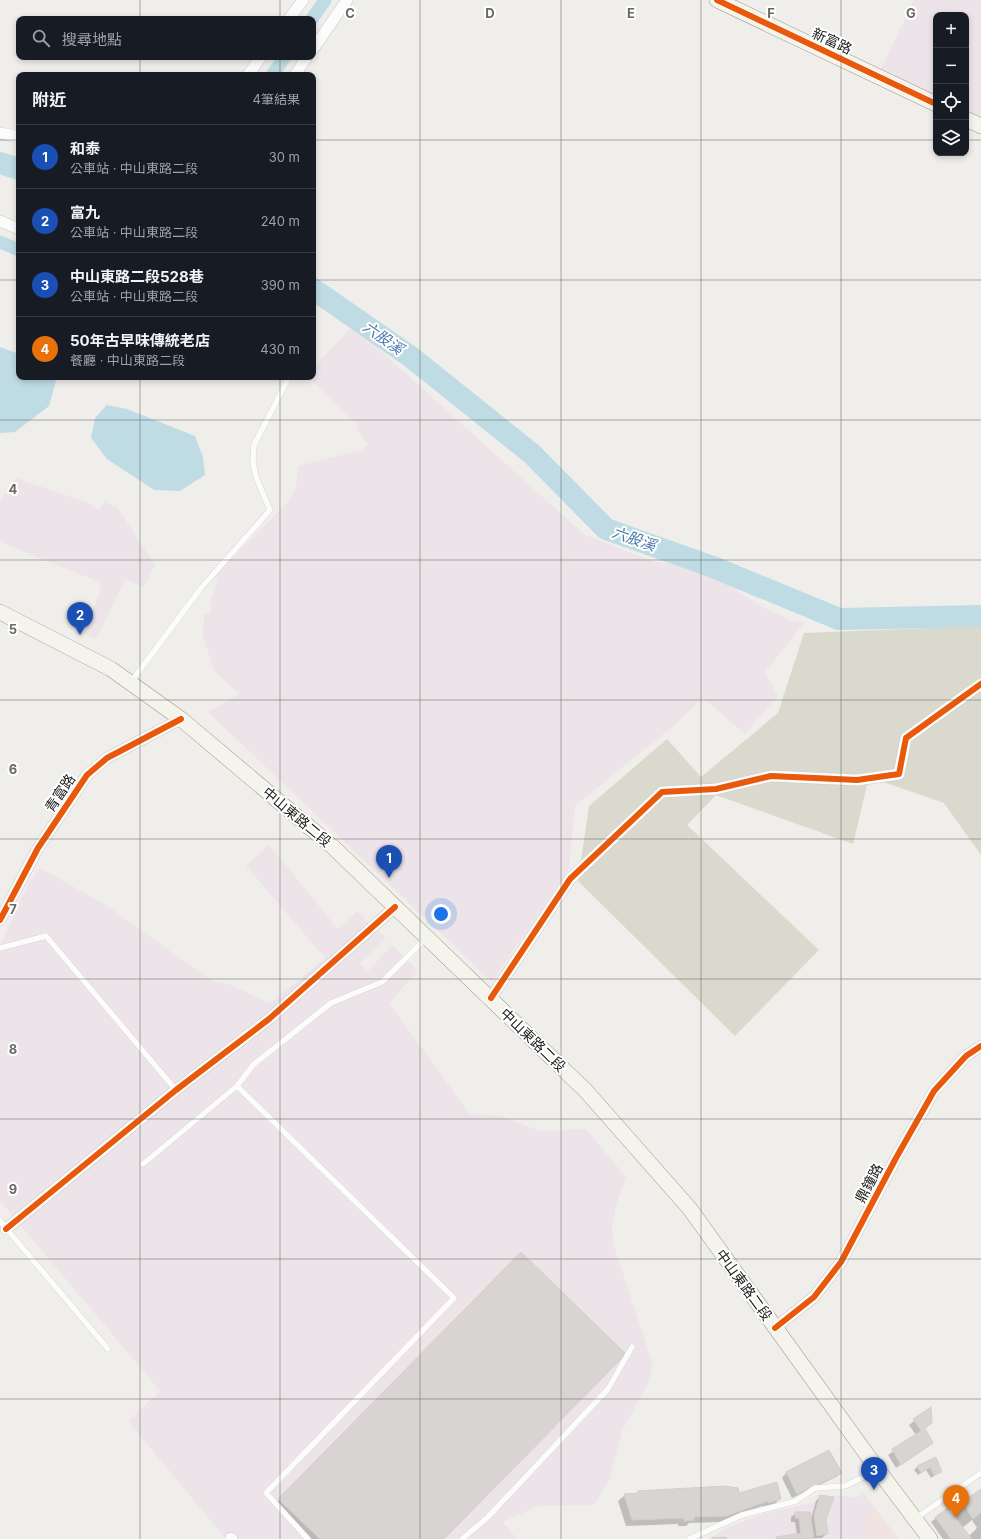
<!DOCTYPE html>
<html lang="zh-TW">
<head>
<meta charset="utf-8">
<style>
  :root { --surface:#171b24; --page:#20242c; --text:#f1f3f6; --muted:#9ea1a6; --line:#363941; --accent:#8c9099 }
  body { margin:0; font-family:Inter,"Noto Sans TC",sans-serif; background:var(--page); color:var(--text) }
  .controls { position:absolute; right:12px; top:12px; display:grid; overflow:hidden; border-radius:8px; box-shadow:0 2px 6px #0003 }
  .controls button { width:36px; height:36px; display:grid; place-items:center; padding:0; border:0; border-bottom:1px solid var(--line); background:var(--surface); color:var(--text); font:20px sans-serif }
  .you { position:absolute; left:441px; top:914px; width:14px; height:14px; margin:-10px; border:3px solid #fff; border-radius:50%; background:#1a73e8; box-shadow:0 0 0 6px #1a73e833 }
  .badge { display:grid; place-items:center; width:26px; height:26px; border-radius:50%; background:var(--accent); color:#fff; font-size:13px; font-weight:700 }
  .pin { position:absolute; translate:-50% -33px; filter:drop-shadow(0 1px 2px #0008) }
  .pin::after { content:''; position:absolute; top:21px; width:14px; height:12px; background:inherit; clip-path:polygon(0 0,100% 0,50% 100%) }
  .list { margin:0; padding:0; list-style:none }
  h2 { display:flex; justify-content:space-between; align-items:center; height:52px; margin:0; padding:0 16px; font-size:17px }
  h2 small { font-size:13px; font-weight:400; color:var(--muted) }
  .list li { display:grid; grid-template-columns:26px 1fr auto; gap:12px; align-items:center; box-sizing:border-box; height:64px; padding:0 16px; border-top:1px solid var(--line) }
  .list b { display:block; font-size:15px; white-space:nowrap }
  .list p { margin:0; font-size:13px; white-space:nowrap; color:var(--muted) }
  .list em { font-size:13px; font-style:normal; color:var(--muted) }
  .icon { flex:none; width:22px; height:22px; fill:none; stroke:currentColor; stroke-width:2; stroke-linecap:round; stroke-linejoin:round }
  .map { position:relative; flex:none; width:981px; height:1539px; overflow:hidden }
  .search { position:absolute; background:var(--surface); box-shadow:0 2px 6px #0003; left:16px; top:16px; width:300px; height:44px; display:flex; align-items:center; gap:10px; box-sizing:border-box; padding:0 14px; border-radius:8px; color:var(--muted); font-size:15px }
  .panel { position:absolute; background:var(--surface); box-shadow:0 2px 6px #0003; left:16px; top:72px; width:300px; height:308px; border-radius:8px }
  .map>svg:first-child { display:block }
  .commercial { fill:#f1e3e1 }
  .industrial { fill:#ede4e9 }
  .construction { fill:#d9d9cd }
  .water { fill:#bfdbe3 }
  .shadow { fill:#0003; fill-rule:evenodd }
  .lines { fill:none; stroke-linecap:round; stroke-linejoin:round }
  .canal { stroke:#bfdbe3; stroke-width:13 }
  .river { stroke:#bfdbe3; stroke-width:22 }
  .building { fill:#d7d4d2; stroke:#d3d0cc }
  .lane-casing { stroke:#c9c8c7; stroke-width:6 }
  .street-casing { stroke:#c9c8c7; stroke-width:12 }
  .secondary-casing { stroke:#999a82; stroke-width:16 }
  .lane { stroke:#fdfcfc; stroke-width:5.5 }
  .street { stroke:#fdfcfc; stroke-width:11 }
  .secondary { stroke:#f4f4ed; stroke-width:15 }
  .cycleway-casing { stroke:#fff; stroke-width:8 }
  .cycleway { stroke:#e8590c; stroke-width:6 }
  .grid { fill:none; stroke:#6a6968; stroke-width:1; stroke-opacity:0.55 }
  .labels { text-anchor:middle; stroke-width:4; stroke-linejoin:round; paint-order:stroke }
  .street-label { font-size:14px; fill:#222; stroke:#fff }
  .water-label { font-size:15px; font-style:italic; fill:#4a7aab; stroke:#fff }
  .grid-label { font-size:13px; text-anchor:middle; font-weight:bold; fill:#6a6968; stroke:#fff; stroke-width:4; stroke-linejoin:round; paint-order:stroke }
</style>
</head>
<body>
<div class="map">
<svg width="981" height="1539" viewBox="0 0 981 1539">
  <rect width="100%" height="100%" fill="#f0eeeb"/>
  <polygon class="commercial" points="875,1508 899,1539 868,1539 864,1515"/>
  <g class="industrial">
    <polygon points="914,0 981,0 981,121 966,114 966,15 936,15 936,99 880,71"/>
    <polygon points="353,326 585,535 655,562 697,566 763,607 792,621 805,622 765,672 778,696 745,734 703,698 672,727 575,806 569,869 492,982 208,712 239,694 214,671 203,635 204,614 211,613 210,602 218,580 214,576 286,504 296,488 298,466 362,450 368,444 358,431 356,423 308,377 313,377 313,367"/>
    <polygon points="16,478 89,503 99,511 104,502 117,507 155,565 144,587 125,579 96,639 83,633 101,590 99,582 0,542 0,500"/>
    <polygon points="269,845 338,929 357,911 386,938 360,963 368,971 392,945 418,971 389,1003 470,1114 500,1116 541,1131 586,1129 626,1177 616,1205 612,1226 614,1246 653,1365 648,1383 622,1431 609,1481 594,1505 538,1506 503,1522 517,1539 226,1539 128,1421 160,1391 0,1201 0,946 28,884 40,868 106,905 212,981 228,984 270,1003 325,958 246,866"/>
    <polygon points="864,1493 875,1508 865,1515 868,1539 708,1539 728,1527 760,1515 815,1502 817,1495 859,1497"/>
  </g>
  <polygon class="construction" points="981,626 981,855 944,803 869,777 853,844 716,795 687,825 819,950 735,1036 578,881 589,806 667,739 701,777 778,713 804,633"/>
  <g class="water">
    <polygon points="0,347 19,354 19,377 57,377 49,406 15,432 0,433"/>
    <polygon points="107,405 127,409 195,436 203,457 205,475 180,491 154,490 107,459 91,438 95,418"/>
  </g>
  <g class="shadow">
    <polygon points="521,1253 443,1539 311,1539 275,1504"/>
    <polygon points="930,1409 931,1423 924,1429 932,1443 896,1468 888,1455 916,1435 909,1425"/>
    <polygon points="828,1451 841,1473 836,1477 792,1498 782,1478 786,1473"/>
    <polygon points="936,1458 940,1471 937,1474 931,1478 926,1470 918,1475 914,1470 917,1467"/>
    <path d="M981,1491V1539H943L931,1522L936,1518L952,1514L963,1503ZM972,1520L977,1528L969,1536L962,1528Z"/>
    <polygon points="638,1492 738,1494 780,1498 774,1505 762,1508 762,1506 719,1522 689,1523 686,1526 678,1526 678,1524 626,1526 618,1501 625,1495 636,1494"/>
    <polygon points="820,1497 827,1533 822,1538 775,1539 797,1535 795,1522 791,1522 791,1517 796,1513 810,1522 816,1501"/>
  </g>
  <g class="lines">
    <g class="canal">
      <polyline points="312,19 325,0"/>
      <polyline points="272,75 285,57"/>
      <polyline points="0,242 19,250"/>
    </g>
    <g class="river">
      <polyline points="0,163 19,169"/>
      <polyline points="313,289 411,357 532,454 606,529 713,567 839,619 981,616"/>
    </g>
  </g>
  <g class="building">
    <polygon points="521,1252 626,1354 444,1539 320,1539 278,1499"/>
    <polygon points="931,1407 932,1423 925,1428 933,1443 901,1465 892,1449 921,1431 913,1419"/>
    <polygon points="829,1450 842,1473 797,1494 786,1472"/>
    <polygon points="936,1457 942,1472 934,1475 930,1467 921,1473 917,1466"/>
    <polygon points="777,1482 781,1499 768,1503 768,1501 726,1516 694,1517 694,1520 684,1521 684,1518 632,1520 624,1494 638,1493 638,1491 725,1486 738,1488 739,1493"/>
    <polygon points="981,1489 981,1512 973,1519 962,1502"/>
    <polygon points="820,1495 834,1497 826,1520 828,1534 817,1536 814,1515"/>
    <polygon points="948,1508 972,1539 951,1539 935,1517"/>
    <polygon points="795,1512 810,1512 814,1539 776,1539 776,1537 801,1533 799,1518 795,1518"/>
    <polygon points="726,1537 727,1539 712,1539 712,1538"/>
  </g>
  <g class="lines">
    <defs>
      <g id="lane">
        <polyline points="131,682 201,588 270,510 256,477 253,462 254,445 289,377"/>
        <polyline points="0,948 46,936 176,1090"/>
        <polyline points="143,1164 237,1086"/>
        <polyline points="0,1221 108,1349"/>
        <polyline points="915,1519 981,1473"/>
        <polyline points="308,1539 266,1493 454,1298 237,1086 254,1064 331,1003 382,982 426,938"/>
        <polyline points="462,1539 488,1517 608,1389 632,1347"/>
        <polyline points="689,1539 742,1515 796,1501 815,1488 845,1486 876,1471"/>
      </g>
      <g id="street">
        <polyline points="289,19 303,0"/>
        <polyline points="313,49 347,0"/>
        <polyline points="248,75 261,57"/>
        <polyline points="295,75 307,57"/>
        <polyline points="0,133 19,137"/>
        <polyline points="0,221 19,229"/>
        <polyline points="0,920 38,848 87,775 107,758 181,719"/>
        <polyline points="491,998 570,879 662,792 716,789 771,776 857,780 899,774 906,738 981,684"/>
        <polyline points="6,1229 176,1090 269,1019 395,907"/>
        <polyline points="775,1328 814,1297 841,1262 896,1158 934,1091 966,1056 981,1046"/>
        <polyline points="231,1538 232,1539"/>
      </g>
      <g id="secondary">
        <polyline points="717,0 936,104"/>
        <polyline points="966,119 981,126"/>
        <polyline points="0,612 111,669 181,719 333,847 586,1091 690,1209 878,1470 930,1539"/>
      </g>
    </defs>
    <use href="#lane" class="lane-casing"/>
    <use href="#street" class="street-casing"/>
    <use href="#secondary" class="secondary-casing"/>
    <use href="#lane" class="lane"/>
    <use href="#street" class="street"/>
    <use href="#secondary" class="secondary"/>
    <defs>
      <g id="cycleway">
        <polyline points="717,0 936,104"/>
        <polyline points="0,920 38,848 87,775 107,758 181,719"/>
        <polyline points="491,998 570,879 662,792 716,789 771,776 857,780 899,774 906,738 981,684"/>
        <polyline points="6,1229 176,1090 269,1019 395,907"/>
        <polyline points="775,1328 814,1297 841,1262 896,1158 934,1091 966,1056 981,1046"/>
      </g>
    </defs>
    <use href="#cycleway" class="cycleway-casing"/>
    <use href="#cycleway" class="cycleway"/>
  </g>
  <path class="grid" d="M140,0V19M280,0V19M420,0V1539M561,0V1539M701,0V1539M841,0V1539M140,57V75M280,57V75M0,140H19M313,140H936M966,140H981M0,280H19M313,280H981M140,377V1539M280,377V1539M0,420H981M0,560H981M0,700H981M0,839H981M0,979H981M0,1119H981M0,1259H981M0,1399H981"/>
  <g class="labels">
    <g class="street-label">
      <text transform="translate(832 41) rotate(25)" y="5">新富路</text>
      <text transform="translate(60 793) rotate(-56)" y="5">青富路</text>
      <text transform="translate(297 817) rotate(40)" y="5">中山東路二段</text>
      <text transform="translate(533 1040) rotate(44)" y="5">中山東路二段</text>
      <text transform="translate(869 1183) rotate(-62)" y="5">鼎鐘路</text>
      <text transform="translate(744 1285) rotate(54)" y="5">中山東路二段</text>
    </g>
    <g class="water-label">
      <text transform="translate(383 338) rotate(35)" y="5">六股溪</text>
      <text transform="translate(634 539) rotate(19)" y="5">六股溪</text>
    </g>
  </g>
  <g class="grid-label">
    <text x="350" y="18">C</text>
    <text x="490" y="18">D</text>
    <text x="631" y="18">E</text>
    <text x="771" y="18">F</text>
    <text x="911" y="18">G</text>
    <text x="13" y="494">4</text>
    <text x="13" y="634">5</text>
    <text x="13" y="774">6</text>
    <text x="13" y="914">7</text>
    <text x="13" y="1054">8</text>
    <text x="13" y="1194">9</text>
  </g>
</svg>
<div class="controls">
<button>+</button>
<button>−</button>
<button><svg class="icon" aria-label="locate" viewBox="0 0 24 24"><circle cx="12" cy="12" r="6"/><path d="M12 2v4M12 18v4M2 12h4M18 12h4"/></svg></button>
<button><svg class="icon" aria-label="layers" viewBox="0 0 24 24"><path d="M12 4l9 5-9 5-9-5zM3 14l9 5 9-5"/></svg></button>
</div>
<div class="you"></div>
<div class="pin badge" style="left:389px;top:878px;background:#1a4fb4">1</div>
<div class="pin badge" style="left:80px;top:635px;background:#1a4fb4">2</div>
<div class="pin badge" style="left:874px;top:1490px;background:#1a4fb4">3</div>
<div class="pin badge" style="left:956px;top:1518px;background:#e8710a">4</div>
<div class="search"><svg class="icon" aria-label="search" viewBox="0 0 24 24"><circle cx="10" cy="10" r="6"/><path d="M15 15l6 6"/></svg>搜尋地點</div>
<section class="panel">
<h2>附近<small>4筆結果</small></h2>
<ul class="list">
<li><span class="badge" style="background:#1a4fb4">1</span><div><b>和泰</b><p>公車站 · 中山東路二段</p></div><em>30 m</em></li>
<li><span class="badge" style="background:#1a4fb4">2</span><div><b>富九</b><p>公車站 · 中山東路二段</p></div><em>240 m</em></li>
<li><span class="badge" style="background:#1a4fb4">3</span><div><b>中山東路二段528巷</b><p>公車站 · 中山東路二段</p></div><em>390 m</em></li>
<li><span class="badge" style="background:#e8710a">4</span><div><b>50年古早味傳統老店</b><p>餐廳 · 中山東路二段</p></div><em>430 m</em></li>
</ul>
</section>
</div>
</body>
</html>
